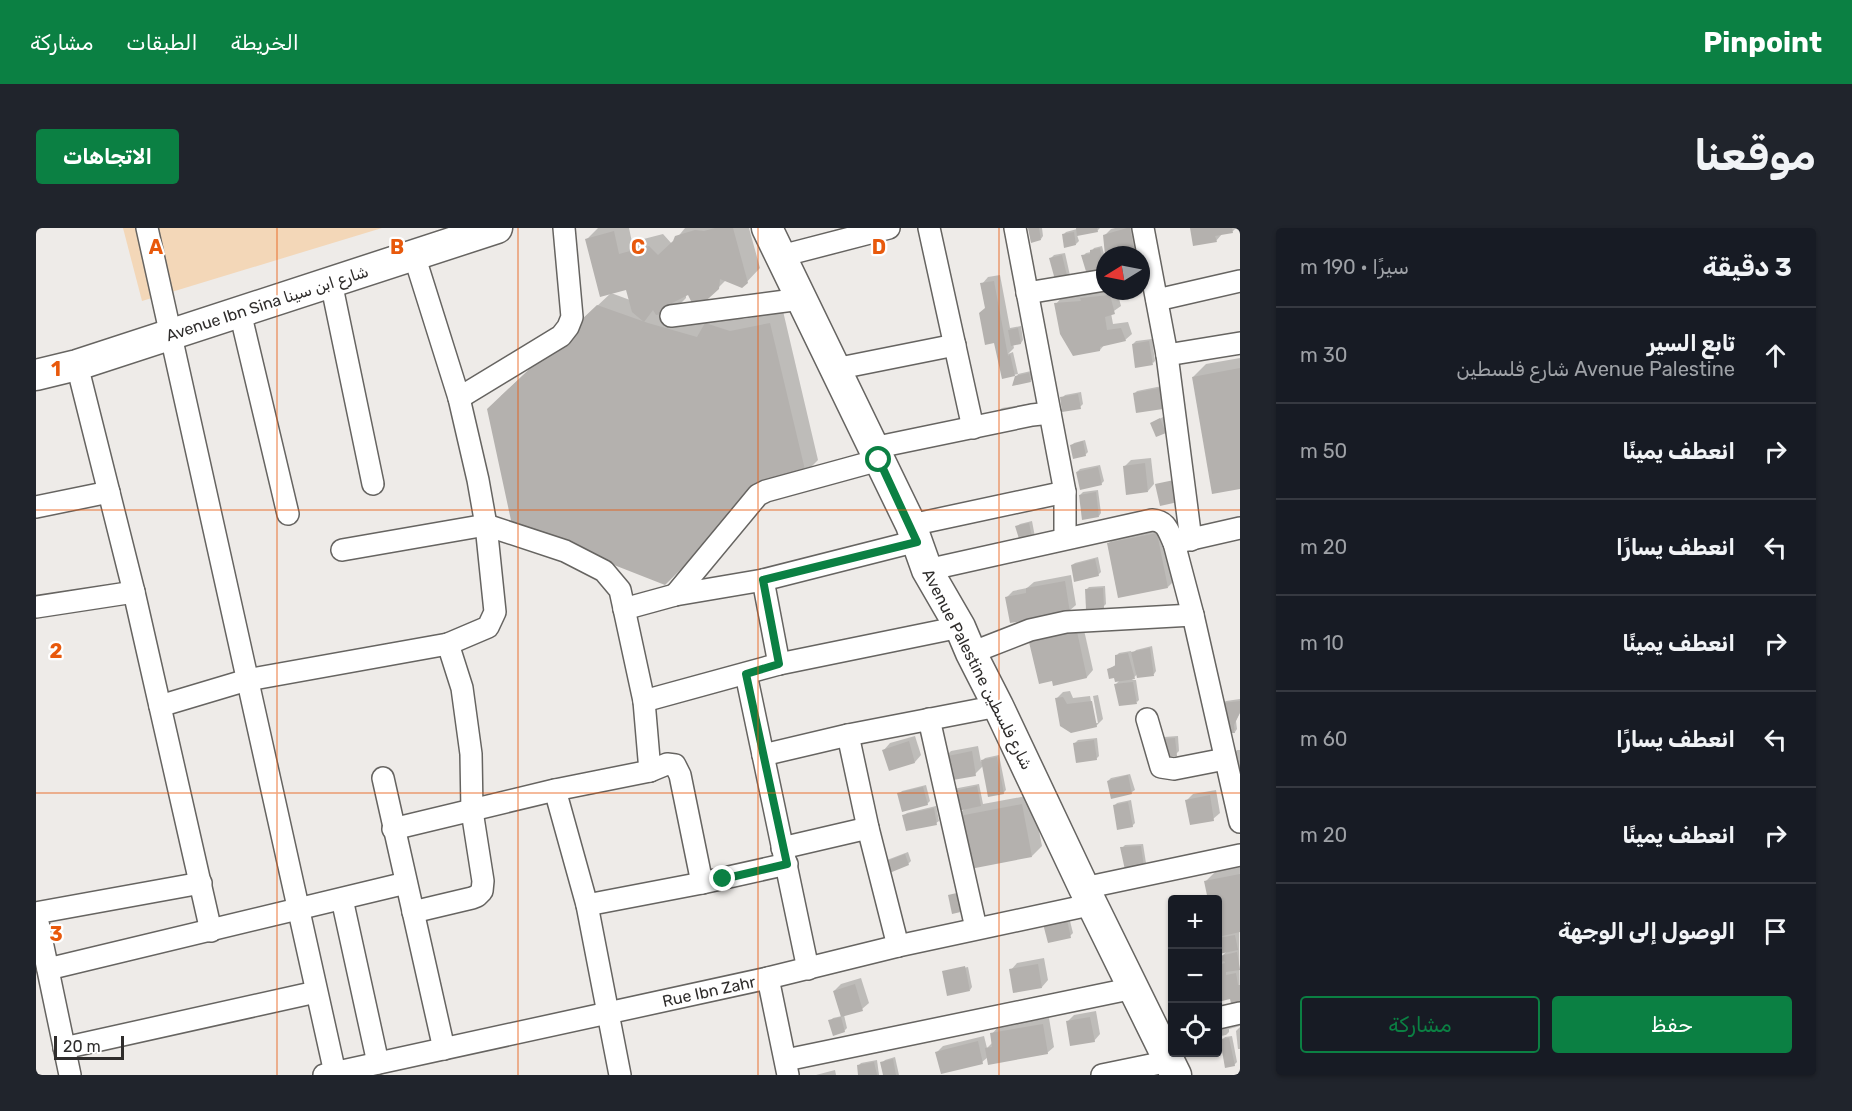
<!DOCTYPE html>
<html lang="ar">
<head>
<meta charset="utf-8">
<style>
  :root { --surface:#171b24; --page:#20242c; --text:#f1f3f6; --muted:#9ea1a6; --line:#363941; --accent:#0b8043 }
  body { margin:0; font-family:Rubik,"Noto Sans Arabic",sans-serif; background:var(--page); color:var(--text); direction:rtl }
  .controls { position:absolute; right:18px; bottom:18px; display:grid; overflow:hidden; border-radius:6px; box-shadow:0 2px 4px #0004 }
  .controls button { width:54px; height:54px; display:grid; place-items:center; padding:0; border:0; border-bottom:2px solid var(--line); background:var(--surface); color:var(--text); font:30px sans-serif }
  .compass { position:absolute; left:1060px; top:18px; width:54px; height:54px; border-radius:50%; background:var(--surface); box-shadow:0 2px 4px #0004; rotate:260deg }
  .scale { position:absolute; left:18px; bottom:15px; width:70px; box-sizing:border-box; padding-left:6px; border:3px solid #2f2d2c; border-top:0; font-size:16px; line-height:21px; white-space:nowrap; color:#2f2d2c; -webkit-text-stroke:4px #fff; paint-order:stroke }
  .stop { position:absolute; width:18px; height:18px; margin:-14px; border:4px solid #0b8043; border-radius:50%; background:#fff }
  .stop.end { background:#0b8043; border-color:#fff; box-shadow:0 2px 6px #0008 }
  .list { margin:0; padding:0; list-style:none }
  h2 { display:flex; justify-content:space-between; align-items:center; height:78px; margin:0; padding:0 24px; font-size:26px }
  h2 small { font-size:20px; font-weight:400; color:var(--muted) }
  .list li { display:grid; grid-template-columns:39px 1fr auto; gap:18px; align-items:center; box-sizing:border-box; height:96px; padding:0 24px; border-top:2px solid var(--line) }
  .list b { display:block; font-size:22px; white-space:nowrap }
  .list p { margin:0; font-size:20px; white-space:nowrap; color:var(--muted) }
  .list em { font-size:20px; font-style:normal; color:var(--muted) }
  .actions { display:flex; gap:12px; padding:18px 24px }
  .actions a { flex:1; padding:14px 0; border:2px solid var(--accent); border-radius:6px; text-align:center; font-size:21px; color:var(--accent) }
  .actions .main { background:var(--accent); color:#fff }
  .icon { flex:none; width:33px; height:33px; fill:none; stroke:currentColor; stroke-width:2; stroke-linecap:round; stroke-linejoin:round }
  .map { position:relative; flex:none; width:1204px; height:847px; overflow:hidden; direction:ltr; border-radius:6px }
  header { display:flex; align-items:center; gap:36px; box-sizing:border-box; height:84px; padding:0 30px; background:var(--accent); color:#fff }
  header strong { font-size:28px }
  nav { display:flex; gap:33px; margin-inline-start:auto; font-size:21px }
  .intro { display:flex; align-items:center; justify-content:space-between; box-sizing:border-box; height:144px; padding:0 36px }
  h1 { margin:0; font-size:42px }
  .button { padding:15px 27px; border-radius:6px; background:var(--accent); color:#fff; font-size:21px; font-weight:700 }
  main { display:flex; gap:36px; padding:0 36px }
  aside { flex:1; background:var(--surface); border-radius:6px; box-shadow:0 2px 4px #0004 }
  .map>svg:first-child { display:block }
  .green { fill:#f3d7b8 }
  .shadow { fill:#0003 }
  .building { fill:#b4b1ae }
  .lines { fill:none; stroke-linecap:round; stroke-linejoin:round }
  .street-casing { stroke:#666461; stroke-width:24 }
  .secondary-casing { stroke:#666461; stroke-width:33 }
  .street { stroke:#fff; stroke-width:21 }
  .secondary { stroke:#fff; stroke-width:30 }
  .route { stroke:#0b8043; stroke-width:8 }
  .grid { fill:none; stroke:#e8590c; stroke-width:1.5; stroke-opacity:0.55 }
  .labels { text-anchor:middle; stroke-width:4.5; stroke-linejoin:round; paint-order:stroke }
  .street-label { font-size:16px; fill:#2f2d2c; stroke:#fff }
  .grid-label { font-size:20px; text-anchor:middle; font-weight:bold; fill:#e8590c; stroke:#fff; stroke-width:4.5; stroke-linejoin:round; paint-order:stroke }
</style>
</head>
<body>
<header>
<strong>Pinpoint</strong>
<nav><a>الخريطة</a><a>الطبقات</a><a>مشاركة</a></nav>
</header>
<div class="intro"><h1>موقعنا</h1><a class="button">الاتجاهات</a></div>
<main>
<aside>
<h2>3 دقيقة<small>سيرًا · 190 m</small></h2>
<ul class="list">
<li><svg class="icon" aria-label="ahead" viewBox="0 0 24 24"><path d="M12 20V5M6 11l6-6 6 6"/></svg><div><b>تابع السير</b><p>Avenue Palestine شارع فلسطين</p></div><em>30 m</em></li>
<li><svg class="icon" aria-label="right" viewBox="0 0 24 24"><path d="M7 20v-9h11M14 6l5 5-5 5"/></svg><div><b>انعطف يمينًا</b></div><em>50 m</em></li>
<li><svg class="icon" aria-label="left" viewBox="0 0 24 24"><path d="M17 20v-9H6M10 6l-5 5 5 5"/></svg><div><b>انعطف يسارًا</b></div><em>20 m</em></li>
<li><svg class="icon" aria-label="right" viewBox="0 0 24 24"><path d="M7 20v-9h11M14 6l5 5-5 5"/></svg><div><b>انعطف يمينًا</b></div><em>10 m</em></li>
<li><svg class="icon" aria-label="left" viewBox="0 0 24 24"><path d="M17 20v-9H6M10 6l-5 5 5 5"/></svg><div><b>انعطف يسارًا</b></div><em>60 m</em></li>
<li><svg class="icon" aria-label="right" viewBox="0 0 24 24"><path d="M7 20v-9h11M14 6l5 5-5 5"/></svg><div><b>انعطف يمينًا</b></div><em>20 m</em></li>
<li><svg class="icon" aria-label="arrive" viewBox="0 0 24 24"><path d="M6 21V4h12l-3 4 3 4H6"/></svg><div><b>الوصول إلى الوجهة</b></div></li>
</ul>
<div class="actions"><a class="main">حفظ</a><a>مشاركة</a></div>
</aside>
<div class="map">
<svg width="1204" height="847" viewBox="0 0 1204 847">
  <rect width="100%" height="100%" fill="#eeebe8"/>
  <polygon class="green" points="87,0 346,0 106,73"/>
  <g class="shadow">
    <polygon points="562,0 593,0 596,14 627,6 636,16 649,0 713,0 724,40 706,59 690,52 682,60 650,67 650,70 637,83 631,84 670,95 683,83 708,91 747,83 782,232 769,245 465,168 575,65 594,72 591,61 551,11"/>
    <polygon points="994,0 1006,0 1007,8 1005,11"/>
    <polygon points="1041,0 1064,0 1061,3 1041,7 1043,13 1040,16 1027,7 1030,4 1041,1"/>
    <polygon points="1079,0 1101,0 1106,22 1101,27 1085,27 1085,24 1082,27 1071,27 1068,8 1075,1"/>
    <polygon points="1156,0 1200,0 1197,3 1186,6 1180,13"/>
    <polygon points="1066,18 1069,30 1069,44 1047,28 1050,25 1055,24 1058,20"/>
    <polygon points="1029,25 1035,52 1032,55 1015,30 1018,27"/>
    <polygon points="964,47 974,100 985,98 987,112 985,115 977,116 978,120 972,126 977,124 982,146 995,143 997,150 994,153 978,156 982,146 967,149 946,56 952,49"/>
    <polygon points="1069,62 1081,63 1085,78 1075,85 1077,96 1092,94 1096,106 1089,112 1069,116 1064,122 1020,76 1026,69 1049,67 1052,64"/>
    <polygon points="1116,111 1119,133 1117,135 1097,116 1100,113"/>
    <polygon points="1204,130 1204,259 1178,264 1157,149 1170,136"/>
    <polygon points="1126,158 1129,176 1126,179 1098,166 1101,163"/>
    <polygon points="1045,164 1047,176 1044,179 1026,170 1029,167"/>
    <polygon points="997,175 998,183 965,191 963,182 966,180"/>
    <polygon points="1127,189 1132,201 1121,207 1116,195"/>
    <polygon points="1049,212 1052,224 1049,227 1035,218 1038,215"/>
    <polygon points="1115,230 1118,256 1112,263 1088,239 1095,232"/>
    <polygon points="1064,237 1068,253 1065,256 1041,244 1044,241"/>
    <polygon points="1062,262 1065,285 1063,288 1044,267 1047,264"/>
    <polygon points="996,293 999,309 997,312 981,298 984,296"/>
    <polygon points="1131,296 1142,349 1132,359 1073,315 1083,305"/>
    <polygon points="1062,329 1065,344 1062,347 1036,337 1039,335"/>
    <polygon points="1035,347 1040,377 1033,383 971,369 977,363 991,360 998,354"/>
    <polygon points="1069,358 1070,376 1067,379 1050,362 1053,359"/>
    <polygon points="1046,393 1057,442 1051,449 1017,451"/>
    <polygon points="1116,418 1120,443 1118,446 1101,446 1096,452 1100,452 1103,472 1101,474 1080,456 1085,451 1073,441 1081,436 1080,428 1083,425 1095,423 1096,426 1100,422"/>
    <polygon points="1034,463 1037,470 1054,468 1059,495 1062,495 1057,468 1062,467 1067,491 1060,498 1020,471 1027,464"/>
    <polygon points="1204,471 1204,485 1200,493 1201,501 1199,504 1187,475 1190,473"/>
    <polygon points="879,508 885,527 879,534 848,522 854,515"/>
    <polygon points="1142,508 1143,523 1140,526 1126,512 1128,509"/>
    <polygon points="1061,510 1063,528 1060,531 1039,515 1042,512"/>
    <polygon points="942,518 945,534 949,530 963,527 970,562 967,565 947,538 939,546 909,529 915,523"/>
    <polygon points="1201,522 1204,522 1204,539 1201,540 1198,525"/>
    <polygon points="1094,546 1099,562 1096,564 1077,569 1072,553 1075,550"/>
    <polygon points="943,556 947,576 996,567 1006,618 996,628 920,589 929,580 917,561"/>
    <polygon points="890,557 894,573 891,576 863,566 866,563"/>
    <polygon points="1180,562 1184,585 1177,591 1150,573 1157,566"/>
    <polygon points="1095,572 1099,595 1096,598 1078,578 1081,575"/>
    <polygon points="900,578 903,593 900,595 868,587 871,585"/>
    <polygon points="1107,616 1110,635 1107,638 1086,620 1089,617"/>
    <polygon points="872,624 875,633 872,636 852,644 851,632"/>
    <polygon points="1204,638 1203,720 1204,781 1200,769 1183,772 1182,768 1182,733 1187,731 1186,728 1191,723 1183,719 1182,721 1182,672 1170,653 1180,643"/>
    <polygon points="1032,685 1037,705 1034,708 1008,693"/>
    <polygon points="1008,730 1012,752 1006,759 975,742 981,735"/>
    <polygon points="932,739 936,759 934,762 909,744"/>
    <polygon points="825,750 833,775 826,781 808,787 811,800 808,803 794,793 797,790 806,788 798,763 805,756"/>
    <polygon points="1060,783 1064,806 1058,813 1032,793 1038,787"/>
    <polygon points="1204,786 1204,798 1193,801 1193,804 1190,807 1185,808 1182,794"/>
    <polygon points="1013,790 1018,819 1011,825 952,829 946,834 901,824 907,818 948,808 951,820 957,814 956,806 962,799"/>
    <polygon points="1204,799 1204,821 1202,821 1200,803"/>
    <polygon points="1196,808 1201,834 1198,837 1186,812 1189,809"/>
    <polygon points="859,829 863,847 849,847 846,835 849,832"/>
    <polygon points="841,832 843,847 824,847 822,838 825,835"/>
    <polygon points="799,842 800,847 780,847"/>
  </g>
  <g class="building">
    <polygon points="679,0 697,0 712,55 706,60 684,51 683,61 663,79 658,79 652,67 636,75 638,84 620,87 617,82 608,94 596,84 590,62 564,69 549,11 578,3 583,26 613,18 622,27 637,13 639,8 659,2 668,3"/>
    <polygon points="992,0 1003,0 1005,12 995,15"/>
    <polygon points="1040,0 1061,0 1062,4 1041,8"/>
    <polygon points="1091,0 1094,0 1099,27 1084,27 1083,22 1079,23 1080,27 1069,27 1067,7"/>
    <polygon points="1154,0 1196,0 1197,5 1179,8 1181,14 1157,18"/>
    <polygon points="1038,4 1040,17 1028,20 1026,6"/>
    <polygon points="1064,20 1069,44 1052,50 1045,27 1054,26 1054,22"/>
    <polygon points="1026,27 1033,56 1021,59 1013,30"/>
    <polygon points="958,53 972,128 974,126 979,148 966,151 958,115 949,117 943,85 949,80 944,55"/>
    <polygon points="1074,67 1079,86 1069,89 1071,102 1085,100 1090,113 1064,119 1064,123 1037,128 1024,106 1018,75 1045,73 1044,70"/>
    <polygon points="561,77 612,95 661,109 669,95 694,103 734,95 770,246 725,262 629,357 476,297 451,181"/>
    <polygon points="982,100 985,116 975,118 972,102"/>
    <polygon points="1113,113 1117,137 1099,140 1096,116"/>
    <polygon points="1204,140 1204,261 1176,266 1156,149"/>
    <polygon points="993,145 995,154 976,158 979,148"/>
    <polygon points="1123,160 1127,181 1100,185 1097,165"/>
    <polygon points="1042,166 1045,181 1026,184 1024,169"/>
    <polygon points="1124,190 1130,205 1120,209 1114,195"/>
    <polygon points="1047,213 1050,228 1037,231 1034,217"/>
    <polygon points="1109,235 1112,264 1090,267 1087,238"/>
    <polygon points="1062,239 1066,257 1044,262 1040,244"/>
    <polygon points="1138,252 1142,274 1124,278 1119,256"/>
    <polygon points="1060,264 1063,289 1046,292 1043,267"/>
    <polygon points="993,295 997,313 985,317 979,298"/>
    <polygon points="1121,305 1132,360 1082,370 1071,315"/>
    <polygon points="1059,331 1063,348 1038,354 1035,337"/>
    <polygon points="1029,353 1034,385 974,395 969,369 990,365 990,360"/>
    <polygon points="1067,360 1068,380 1050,381 1049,361"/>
    <polygon points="1040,399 1051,450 1017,458 1016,453 1003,456 992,410"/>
    <polygon points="1114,420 1118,448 1101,450 1095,424"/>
    <polygon points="1092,425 1099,451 1079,454 1078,450 1073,451 1071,441 1079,438 1079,427"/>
    <polygon points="1097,454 1101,476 1083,478 1078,456"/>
    <polygon points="1027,469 1031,476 1056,473 1061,499 1035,505 1024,498 1019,470"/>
    <polygon points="1204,473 1204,484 1198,497 1199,505 1191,505 1186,475"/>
    <polygon points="1139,510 1141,528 1128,530 1124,511"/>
    <polygon points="1058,512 1061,532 1040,535 1037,515"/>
    <polygon points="873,513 879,535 853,543 846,522"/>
    <polygon points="936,523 940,548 911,553 907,529"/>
    <polygon points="961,529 968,566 952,569 945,532"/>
    <polygon points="1092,547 1096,566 1075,571 1071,553"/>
    <polygon points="941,558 945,578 917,584 913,564"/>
    <polygon points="887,559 892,577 866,584 861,565"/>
    <polygon points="1174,567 1178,593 1154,597 1149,572"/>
    <polygon points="1092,574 1097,599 1081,602 1077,577"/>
    <polygon points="986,576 996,629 929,642 918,589"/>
    <polygon points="898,580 901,597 870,603 866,587"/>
    <polygon points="1105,618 1108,639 1089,642 1084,619"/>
    <polygon points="869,626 873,637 851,646 846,635"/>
    <polygon points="1204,646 1204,704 1182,709 1182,672 1172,672 1168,653"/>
    <polygon points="925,664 929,683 916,686 912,667"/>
    <polygon points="1030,687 1035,710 1012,715 1006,692"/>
    <polygon points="1199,707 1202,722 1183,726 1182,710"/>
    <polygon points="1201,724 1204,742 1190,744 1190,747 1200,745 1202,757 1204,757 1204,782 1197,784 1194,771 1182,774 1182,737 1189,735 1188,733 1185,734 1184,728"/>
    <polygon points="1002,736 1006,760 977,765 973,741"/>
    <polygon points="929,738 934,763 911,768 906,743"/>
    <polygon points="819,756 827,783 805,789 809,804 797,808 792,792 805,789 797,763"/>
    <polygon points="1054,789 1059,814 1034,818 1030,793"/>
    <polygon points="1007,796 1012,826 952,837 949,820 956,819 954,805"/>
    <polygon points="1193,810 1199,838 1189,840 1184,811"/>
    <polygon points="942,813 947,836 905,846 899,824"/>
    <polygon points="857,831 860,847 847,847 844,834"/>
    <polygon points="838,834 841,847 822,847 821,837"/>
  </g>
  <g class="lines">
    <defs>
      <g id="street">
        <polyline points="111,0 299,845"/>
        <polyline points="893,0 937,200"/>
        <polyline points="979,0 1029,264 1029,310"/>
        <polyline points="1107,0 1131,127 1155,312"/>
        <polyline points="745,28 853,0"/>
        <polyline points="295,54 337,256"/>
        <polyline points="991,65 1069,52"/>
        <polyline points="1121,72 1204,53"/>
        <polyline points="204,84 252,286"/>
        <polyline points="635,88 765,71"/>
        <polyline points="1131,127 1204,115"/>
        <polyline points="41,137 98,364 175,703"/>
        <polyline points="799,141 919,117"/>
        <polyline points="423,170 525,108 532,99 536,89 528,0"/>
        <polyline points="837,220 996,187 1014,185"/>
        <polyline points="0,279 73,264"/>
        <polyline points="875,297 1029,264"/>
        <polyline points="1138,315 1157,387 1204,594"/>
        <polyline points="306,322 450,297 529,323 568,343 584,362 608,473 614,543"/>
        <path d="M891,342L1116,292C1131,293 1132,303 1138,315L1204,300"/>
        <polyline points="727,352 743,436"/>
        <polyline points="639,367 722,267 730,263 843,232"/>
        <polyline points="0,379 98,364"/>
        <polyline points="588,381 639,367 727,352 881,313"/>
        <polyline points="935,425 994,402 1030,394 1157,387"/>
        <polyline points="710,446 772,741"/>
        <polyline points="608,473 743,436 924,399"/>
        <polyline points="124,478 211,452 412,416"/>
        <polyline points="893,491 940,700"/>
        <polyline points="1111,491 1125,539 1138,541 1189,531"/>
        <polyline points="812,507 832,600 862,718"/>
        <polyline points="727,527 812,507 962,478"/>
        <polyline points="347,550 408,821"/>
        <polyline points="519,562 551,677 584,847"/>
        <polyline points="357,601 519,562 614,543 631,536 639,537 644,547 666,655 751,636"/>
        <polyline points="746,620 832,600"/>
        <polyline points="1048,660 1204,627"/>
        <polyline points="306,671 342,835"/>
        <polyline points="551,677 666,655"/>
        <polyline points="377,684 436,670 441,668 446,663 447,653 436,583 435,526 426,460 412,416 452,399 459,384 450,297 442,252 423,170 378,27"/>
        <polyline points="12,741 370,655"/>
        <polyline points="732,750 752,847"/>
        <polyline points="1182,790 1204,785"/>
        <polyline points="28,820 280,764"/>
        <polyline points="750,832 1098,760"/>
        <polyline points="34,847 0,685 165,655"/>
        <path id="s1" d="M288,847L732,750L862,718L1058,676"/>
        <polyline points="1066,847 1134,833"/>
      </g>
      <g id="secondary">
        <polyline points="731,0 875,297 891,342 924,399 935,425 962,478 1048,660 1140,847"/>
        <polyline points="0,147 41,137 461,0"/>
      </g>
    </defs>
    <use href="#street" class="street-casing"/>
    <use href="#secondary" class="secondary-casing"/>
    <use href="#street" class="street"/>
    <use href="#secondary" class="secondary"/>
  </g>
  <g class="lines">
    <polyline class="route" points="687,651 751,636 710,446 743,436 727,352 881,314 843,232"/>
  </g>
  <path class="grid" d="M241,0V847M482,0V847M722,0V847M963,0V847M0,282H1204M0,565H1204"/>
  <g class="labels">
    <g class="street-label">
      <text transform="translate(231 75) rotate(-18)" y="6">Avenue Ibn Sina شارع ابن سينا</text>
      <text transform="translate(942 441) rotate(63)" y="6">Avenue Palestine شارع فلسطين</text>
      <text dy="6" stroke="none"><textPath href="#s1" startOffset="394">Rue Ibn Zahr</textPath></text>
    </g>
  </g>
  <g class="grid-label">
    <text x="120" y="26">A</text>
    <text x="361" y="26">B</text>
    <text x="602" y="26">C</text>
    <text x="843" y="26">D</text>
    <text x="20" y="148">1</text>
    <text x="20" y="430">2</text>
    <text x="20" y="713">3</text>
  </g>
</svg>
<div class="controls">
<button>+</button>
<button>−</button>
<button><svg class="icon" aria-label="locate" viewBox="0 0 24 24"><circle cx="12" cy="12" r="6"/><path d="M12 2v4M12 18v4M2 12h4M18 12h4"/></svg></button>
</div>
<svg class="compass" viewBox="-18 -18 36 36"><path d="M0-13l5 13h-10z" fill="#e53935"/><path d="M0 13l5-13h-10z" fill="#9ea1a6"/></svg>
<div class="scale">20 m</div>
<div class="stop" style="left:843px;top:232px"></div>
<div class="stop end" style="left:687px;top:651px"></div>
</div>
</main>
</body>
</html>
